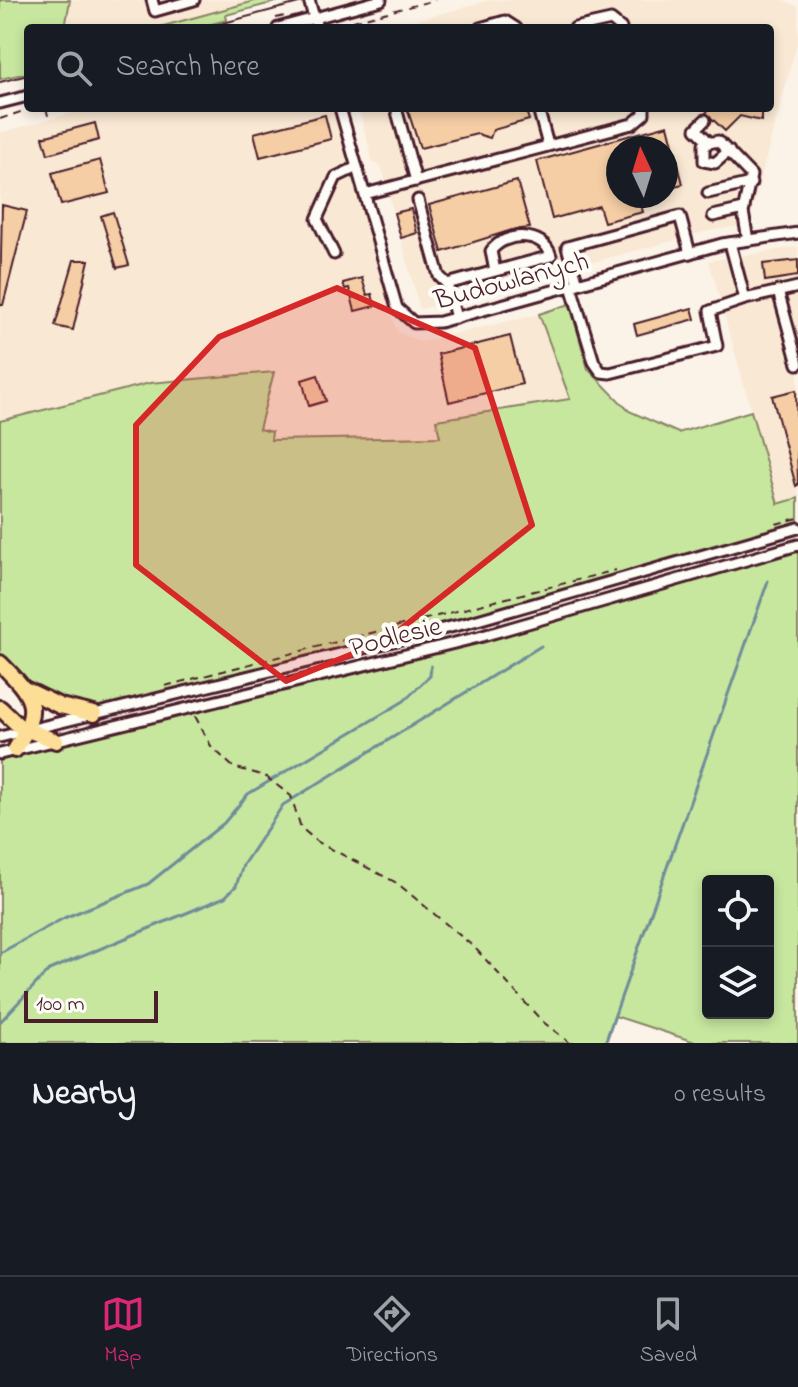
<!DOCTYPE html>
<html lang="en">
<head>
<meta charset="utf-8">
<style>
  :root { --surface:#171b24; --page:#20242c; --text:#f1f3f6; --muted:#9ea1a6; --line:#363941; --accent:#db2777 }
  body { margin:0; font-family:"Indie Flower",sans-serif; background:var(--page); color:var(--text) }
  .controls { position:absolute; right:24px; bottom:24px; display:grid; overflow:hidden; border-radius:8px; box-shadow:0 4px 12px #0003 }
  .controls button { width:72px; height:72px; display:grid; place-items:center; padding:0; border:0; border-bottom:2px solid var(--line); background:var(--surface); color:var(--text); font:40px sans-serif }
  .compass { position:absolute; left:606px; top:136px; width:72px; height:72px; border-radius:50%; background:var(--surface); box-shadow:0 4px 12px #0003; rotate:356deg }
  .scale { position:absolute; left:24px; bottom:20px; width:134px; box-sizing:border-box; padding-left:8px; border:4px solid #4a1f2b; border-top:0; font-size:22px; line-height:28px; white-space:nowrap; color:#4a1f2b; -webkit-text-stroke:6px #fdfcf7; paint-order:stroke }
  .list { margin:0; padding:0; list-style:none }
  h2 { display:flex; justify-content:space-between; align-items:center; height:104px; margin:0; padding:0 32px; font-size:34px }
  h2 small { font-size:26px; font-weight:400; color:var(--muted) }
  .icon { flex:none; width:44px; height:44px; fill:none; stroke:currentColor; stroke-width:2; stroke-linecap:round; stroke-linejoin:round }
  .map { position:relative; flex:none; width:798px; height:1043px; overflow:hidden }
  .search { position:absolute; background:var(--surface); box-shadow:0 4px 12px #0003; left:24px; right:24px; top:24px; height:88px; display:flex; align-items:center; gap:20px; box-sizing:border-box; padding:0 28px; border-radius:8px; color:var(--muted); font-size:30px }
  .sheet { height:232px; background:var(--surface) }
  nav { display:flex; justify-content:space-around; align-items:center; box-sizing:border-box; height:112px; border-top:2px solid var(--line); background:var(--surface); font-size:22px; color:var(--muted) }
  nav a { display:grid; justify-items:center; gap:4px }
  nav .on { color:var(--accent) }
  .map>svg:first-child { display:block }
  .built { fill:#f9e8d3; fill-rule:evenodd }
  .green { fill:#c7e79f; stroke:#888365; stroke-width:2; fill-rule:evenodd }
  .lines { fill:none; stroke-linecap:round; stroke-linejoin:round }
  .stream { stroke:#6f8d99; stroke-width:3 }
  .building { fill:#f5cea5; stroke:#4a1f2b; stroke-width:2 }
  .minor-casing { stroke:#4a1f2b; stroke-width:15 }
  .highway-casing { stroke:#4a1f2b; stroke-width:20 }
  .path { stroke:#4a1f2b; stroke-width:2; stroke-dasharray:8 6; stroke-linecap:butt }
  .minor { stroke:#fdfcf7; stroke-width:9 }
  .highway { stroke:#fdde96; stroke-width:14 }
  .tram { stroke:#4a1f2b; stroke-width:2 }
  .marked { fill:#d62828; fill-opacity:0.2; stroke:#d62828; stroke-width:6; stroke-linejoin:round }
  .labels { text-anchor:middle; stroke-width:8; stroke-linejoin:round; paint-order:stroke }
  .street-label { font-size:28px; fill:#4a1f2b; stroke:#fdfcf7 }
</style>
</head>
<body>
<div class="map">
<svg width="798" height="1043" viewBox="0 0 798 1043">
  <rect width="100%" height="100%" fill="#fbf3e7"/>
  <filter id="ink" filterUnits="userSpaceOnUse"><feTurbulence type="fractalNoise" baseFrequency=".0125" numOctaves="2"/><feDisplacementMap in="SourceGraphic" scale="16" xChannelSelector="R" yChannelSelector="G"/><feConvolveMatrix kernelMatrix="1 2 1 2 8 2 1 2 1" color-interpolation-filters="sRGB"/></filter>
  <g filter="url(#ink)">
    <g class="built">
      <polygon points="70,0 258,0 156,28 65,28"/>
      <path d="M491,0H783L798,7V39L748,225L708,231L420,309L381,165L373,163L359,108H770V28H389ZM618,148H666V196H618Z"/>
      <polygon points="91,108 335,108 397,332 421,342 539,314 571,399 437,420 441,437 271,440 259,429 273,372 0,421 0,133"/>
      <polygon points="798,247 798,498 778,505 709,261"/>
    </g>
    <g class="green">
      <polygon points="0,0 70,0 65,28 28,28 28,73 0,79"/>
      <polygon points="258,0 283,0 226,15 227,20 196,28 156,28"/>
      <path d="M570,304L588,369L629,411L678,433L751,411L778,504L798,498V522L477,614L105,707C61,709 28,687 0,654V421L150,383L274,372L259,429L272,432L271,440L440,437L436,420L570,399L539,314Z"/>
      <path d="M798,550V1043H698L615,1016L606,1043H0V759L514,631ZM708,881H768V1013H708Z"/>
    </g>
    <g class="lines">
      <g class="stream">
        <polyline points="0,953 64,918 148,884 224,823 248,794 404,701 430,676 431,666"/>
        <polyline points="0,1022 49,970 225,897 236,886 243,865 283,805 541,646"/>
        <polyline points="605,1043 768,581"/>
      </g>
    </g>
    <g class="building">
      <polygon points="407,108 525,108 529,120 493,130 490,138 477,134 420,148"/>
      <polygon points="710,108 751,108 761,112 761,121 740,116 725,131 706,113"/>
      <polygon points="325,115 331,139 260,157 254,133"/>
      <polygon points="95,123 99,140 48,154 43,137"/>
      <polygon points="668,125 683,184 666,188 666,148 618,148 618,196 639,196 643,212 604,222 599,206 552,219 537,161"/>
      <polygon points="100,160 109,193 61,205 52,173"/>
      <polygon points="517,181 530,228 512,230 442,252 429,205"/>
      <polygon points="2,205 27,211 3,305 0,305"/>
      <polygon points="411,209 417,233 401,238 394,213"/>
      <polygon points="113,212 129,265 117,268 101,216"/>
      <polygon points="74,260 89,260 73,330 55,326"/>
      <polygon points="798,260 798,276 765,281 763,264"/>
      <polygon points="362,278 367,295 372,294 375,306 355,311 349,288 345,289 343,283"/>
      <polygon points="692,308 695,319 637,335 634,324"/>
      <polygon points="510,336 522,384 449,402 438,354"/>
      <polygon points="318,375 326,401 309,406 302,380"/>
      <polygon points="796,390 798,485 796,486 772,396"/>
    </g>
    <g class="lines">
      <defs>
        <g id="minor">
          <polyline points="152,0 155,11 194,0"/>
          <polyline points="309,0 317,28"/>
          <polyline points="278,28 381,0"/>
          <polyline points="480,28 505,21 516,28"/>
          <polyline points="575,28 611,20 621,28"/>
          <polyline points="0,103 28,96"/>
          <polyline points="340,108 397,308 414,323 440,322 722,244 798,233"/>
          <polyline points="396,108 416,181"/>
          <polyline points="538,108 548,145"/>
          <polyline points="705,120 696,129 708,141"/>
          <polyline points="729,151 715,163 704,161 704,144 718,141 751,175 743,212 748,240"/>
          <polyline points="708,193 751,183"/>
          <polyline points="365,194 632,124 644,114 644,108"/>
          <path d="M418,200L439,276L447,284L551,256C544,231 505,231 491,251L495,271"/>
          <polyline points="713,216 744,209"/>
          <polyline points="730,243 745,299 798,287"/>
          <polyline points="334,254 317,219 336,177 357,167"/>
          <polyline points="447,284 456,318"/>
          <polyline points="578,284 567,247 680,216 690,253"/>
          <polyline points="571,286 594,362 601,372 610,373 717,346 710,311 745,299"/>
          <polyline points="778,291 798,364"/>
          <polyline points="0,737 467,623 798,528"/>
          <polyline points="0,754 479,637 798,545"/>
        </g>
        <g id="highway">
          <path d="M0,663C34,697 42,707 15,750"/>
          <polyline points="27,690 60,706 94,714"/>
          <polyline points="0,708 20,727 56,741"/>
        </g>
      </defs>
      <use href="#minor" class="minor-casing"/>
      <use href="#highway" class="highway-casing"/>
      <g class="path">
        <polyline points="288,1 292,0"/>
        <polyline points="276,18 285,16"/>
        <polyline points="326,28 435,0"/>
        <polyline points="46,108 49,119"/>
        <polyline points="0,119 32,108"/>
        <polyline points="776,524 798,518"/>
        <polyline points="165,686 616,570"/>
        <polyline points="195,716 211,746 233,767 265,776 291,796 301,828 318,842 397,883 475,948 542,1021 570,1043"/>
      </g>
      <use href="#minor" class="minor"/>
      <use href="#highway" class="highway"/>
      <g class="tram">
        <polyline points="205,28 310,0"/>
        <polyline points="0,82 28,75"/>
      </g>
    </g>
  </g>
  <path class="marked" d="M337,288L475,348L532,525L387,640L286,681L136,565V425L219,337Z"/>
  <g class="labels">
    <g class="street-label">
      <text transform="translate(511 279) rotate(-15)" y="10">Budowlanych</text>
      <text transform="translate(395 635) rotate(-14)" y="10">Podlesie</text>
    </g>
  </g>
</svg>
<div class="controls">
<button><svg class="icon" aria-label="locate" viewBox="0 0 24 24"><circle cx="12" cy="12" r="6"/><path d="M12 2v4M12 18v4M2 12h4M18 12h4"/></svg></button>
<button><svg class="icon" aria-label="layers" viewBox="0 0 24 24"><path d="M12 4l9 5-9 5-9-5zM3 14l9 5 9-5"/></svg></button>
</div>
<svg class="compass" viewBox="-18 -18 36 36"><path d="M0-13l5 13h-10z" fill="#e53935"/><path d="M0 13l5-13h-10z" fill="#9ea1a6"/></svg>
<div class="scale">100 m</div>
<div class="search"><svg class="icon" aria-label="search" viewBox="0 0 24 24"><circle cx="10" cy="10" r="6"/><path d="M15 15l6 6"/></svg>Search here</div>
</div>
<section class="sheet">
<h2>Nearby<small>0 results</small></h2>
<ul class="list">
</ul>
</section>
<nav>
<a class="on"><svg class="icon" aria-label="map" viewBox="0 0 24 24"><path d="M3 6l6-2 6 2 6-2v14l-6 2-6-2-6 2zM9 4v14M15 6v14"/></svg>Map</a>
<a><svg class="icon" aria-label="directions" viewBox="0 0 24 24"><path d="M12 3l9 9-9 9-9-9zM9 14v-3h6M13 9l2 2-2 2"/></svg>Directions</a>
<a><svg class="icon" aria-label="saved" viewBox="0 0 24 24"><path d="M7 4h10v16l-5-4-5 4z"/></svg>Saved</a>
</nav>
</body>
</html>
